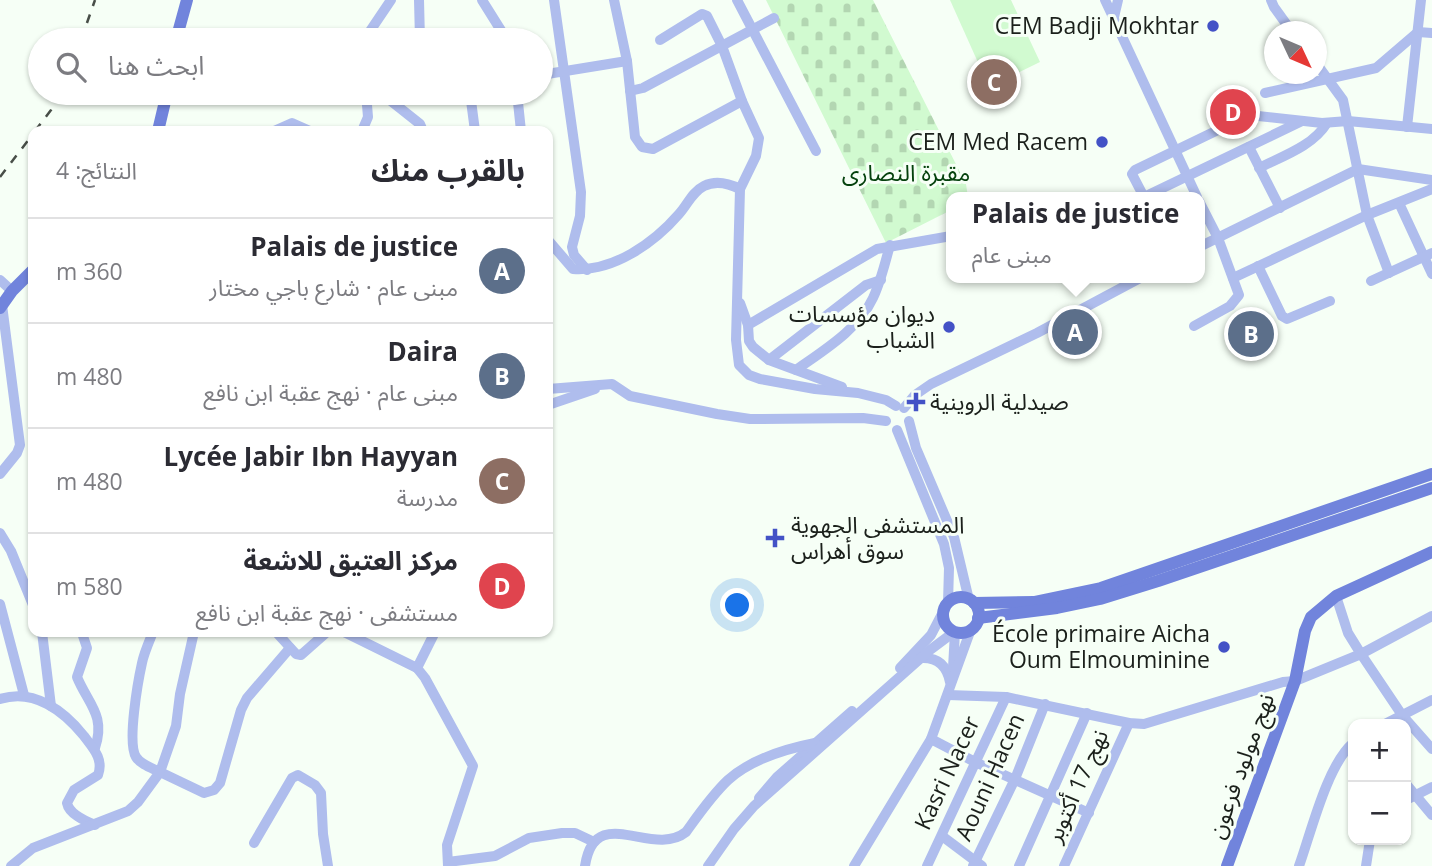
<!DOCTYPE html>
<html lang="ar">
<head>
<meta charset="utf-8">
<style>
  :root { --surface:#fff; --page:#f2f2f3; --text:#2b2b33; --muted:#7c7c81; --line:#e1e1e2; --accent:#4352c6 }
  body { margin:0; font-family:"Open Sans","Noto Sans Arabic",sans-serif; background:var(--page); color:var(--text); direction:rtl }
  .controls { position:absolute; right:21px; bottom:21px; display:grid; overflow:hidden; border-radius:14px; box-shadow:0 2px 5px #0004 }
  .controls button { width:63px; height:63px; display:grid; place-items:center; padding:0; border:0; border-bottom:2px solid var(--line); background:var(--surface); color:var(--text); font:35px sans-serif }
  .compass { position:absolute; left:1264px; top:21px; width:63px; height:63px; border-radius:50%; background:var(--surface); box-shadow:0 2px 5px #0004; rotate:134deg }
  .you { position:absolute; left:738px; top:606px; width:24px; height:24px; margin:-18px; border:5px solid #fff; border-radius:50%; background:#1a73e8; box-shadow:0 0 0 10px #1a73e833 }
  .badge { display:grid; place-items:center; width:46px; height:46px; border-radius:50%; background:var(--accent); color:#fff; font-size:23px; font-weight:700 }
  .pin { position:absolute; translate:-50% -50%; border:4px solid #fff; box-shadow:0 2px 7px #0006 }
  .popup { position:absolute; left:946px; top:192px; width:259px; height:91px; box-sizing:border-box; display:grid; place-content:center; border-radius:14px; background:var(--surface); filter:drop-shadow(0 2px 5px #0005); font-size:23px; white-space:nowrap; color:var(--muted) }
  .popup b { font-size:26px; color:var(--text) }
  .popup::after { content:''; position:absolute; left:50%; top:100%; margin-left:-14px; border:14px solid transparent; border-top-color:var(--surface) }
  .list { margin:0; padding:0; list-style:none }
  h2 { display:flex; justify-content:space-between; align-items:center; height:91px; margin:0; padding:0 28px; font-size:30px }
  h2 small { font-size:23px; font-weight:400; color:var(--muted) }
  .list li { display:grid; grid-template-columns:46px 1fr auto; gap:21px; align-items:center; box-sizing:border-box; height:105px; padding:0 28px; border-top:2px solid var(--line) }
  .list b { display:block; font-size:26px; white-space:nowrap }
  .list p { margin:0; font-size:23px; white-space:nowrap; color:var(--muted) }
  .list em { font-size:23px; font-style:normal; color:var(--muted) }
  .icon { flex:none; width:38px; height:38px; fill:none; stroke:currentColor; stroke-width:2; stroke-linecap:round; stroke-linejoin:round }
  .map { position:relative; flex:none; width:1432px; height:866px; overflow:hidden; direction:ltr }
  .search { position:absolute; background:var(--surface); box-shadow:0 2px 5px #0004; left:28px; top:28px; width:525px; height:77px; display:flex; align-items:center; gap:18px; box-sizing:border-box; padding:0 24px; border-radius:38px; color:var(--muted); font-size:26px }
  .panel { position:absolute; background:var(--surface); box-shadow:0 2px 5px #0004; left:28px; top:126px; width:525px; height:511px; border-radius:14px; direction:rtl }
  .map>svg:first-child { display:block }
  .cemetery { fill:url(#cemetery-stones) }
  .garden { fill:#d1fad0 }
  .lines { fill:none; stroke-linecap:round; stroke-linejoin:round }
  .minor { stroke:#afbded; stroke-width:10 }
  .major { stroke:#7184dc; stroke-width:12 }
  .rail { stroke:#484e48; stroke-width:2.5; stroke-dasharray:9 9; stroke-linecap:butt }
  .poi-dot { fill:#4352c6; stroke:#f6fff6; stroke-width:2.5 }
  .labels { text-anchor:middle; stroke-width:6; stroke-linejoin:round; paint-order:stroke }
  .poi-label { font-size:23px; fill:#1b201b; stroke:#f6fff6; text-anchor:end }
  .park-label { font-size:23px; fill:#05420d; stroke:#f6fff6 }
  .street-label { font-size:23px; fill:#1b201b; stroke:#f6fff6 }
</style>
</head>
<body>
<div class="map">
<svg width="1432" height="866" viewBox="0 0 1432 866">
  <defs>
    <pattern id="cemetery-stones" width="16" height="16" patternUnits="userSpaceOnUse" patternTransform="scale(1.75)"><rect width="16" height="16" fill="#d1fad0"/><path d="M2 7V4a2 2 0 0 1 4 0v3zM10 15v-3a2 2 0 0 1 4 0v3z" fill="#b3d6b2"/></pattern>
  </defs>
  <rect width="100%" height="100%" fill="#f6fff6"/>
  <polygon class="cemetery" points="766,0 873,0 966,184 968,197 951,197 951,210 886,243"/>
  <polygon class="garden" points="950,0 1011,0 1040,62 989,87"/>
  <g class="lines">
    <g class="minor">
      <polyline points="419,0 420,40"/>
      <polyline points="482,0 507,40"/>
      <polyline points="554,0 581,192 580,216 572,247 574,255 587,270"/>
      <polyline points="614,0 627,61 635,137 642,147 653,149 742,101 759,138 756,156 740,189 736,340 739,365 749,375 760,379 815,389 858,393 886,400 896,406"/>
      <polyline points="737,0 816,151"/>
      <polyline points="1105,0 1197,197"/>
      <polyline points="1271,0 1274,7 1292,32"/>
      <polyline points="1114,17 1118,0"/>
      <polyline points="364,40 391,0"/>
      <polyline points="660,40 702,14 707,16 722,46 742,101"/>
      <polyline points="1316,63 1343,100 1367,215 1389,273"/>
      <polyline points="541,75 627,61"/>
      <polyline points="630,91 643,88 774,18"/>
      <polyline points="381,93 420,124 423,131"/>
      <polyline points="470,93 475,131"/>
      <polyline points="517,93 521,131"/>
      <polyline points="1265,93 1376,68 1418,32 1432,33"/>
      <polyline points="1302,121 1144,197 1132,174 1135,170 1249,115 1322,123 1348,121 1432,129"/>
      <polyline points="1407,127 1421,0"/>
      <polyline points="274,131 292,123 310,131"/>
      <polyline points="362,131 368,117 366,93"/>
      <polyline points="1249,147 1280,208"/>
      <path d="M1259,168C1283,156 1313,146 1327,123"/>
      <polyline points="1399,203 1432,274"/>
      <path d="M548,240L573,269C613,272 654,243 679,214C688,204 692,192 704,186C716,180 728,183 740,189"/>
      <polyline points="1199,247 1358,169 1432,180"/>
      <polyline points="1258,266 1282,316 1287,319 1330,301"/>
      <polyline points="1233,278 1367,215 1432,189"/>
      <polyline points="0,280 12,291"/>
      <polyline points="1371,281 1432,253"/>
      <polyline points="740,303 748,325 749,341 753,347 769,360 796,370"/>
      <polyline points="748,325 877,249 951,236"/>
      <polyline points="1194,326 1230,306 1239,295 1218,238 1199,201"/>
      <polyline points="769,360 866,285 881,280"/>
      <path d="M842,387L796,370C824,350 858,330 873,298C881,281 885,263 890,245"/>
      <polyline points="548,389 612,384 630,396 717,414 750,419 863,418 886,421"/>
      <polyline points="548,405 595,389"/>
      <polyline points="904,408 915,395 931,384 1037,333 1140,278"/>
      <polyline points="909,421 916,448 954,537 969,600"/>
      <polyline points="897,430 944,544 949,568 948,603"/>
      <polyline points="0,474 17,453 20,445 2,305"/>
      <polyline points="0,533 11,551 33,605"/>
      <polyline points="1336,596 1348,633 1361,654 1402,715 1432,749"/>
      <polyline points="0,604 24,695"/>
      <polyline points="42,632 51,706"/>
      <path d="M85,632L83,636L87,648L77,677C88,704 106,715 95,748"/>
      <polyline points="194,632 180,694 176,726 160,772 204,793 214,790 220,783 241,710 247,698 290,648"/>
      <polyline points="276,632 296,654 301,655 327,632"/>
      <polyline points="344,632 417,668 435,632"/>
      <path d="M921,658C938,657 947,666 950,682"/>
      <polyline points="417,668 425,678 473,766 447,845 448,866"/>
      <polyline points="900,668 931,635 943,612"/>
      <polyline points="953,668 955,632"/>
      <polyline points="948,695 1006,697 1129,723 1144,724 1283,682 1295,681 1361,654 1432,616"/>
      <path d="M0,699C34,688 64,711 84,736C93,748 104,759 98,775L74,790L67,803C69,814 85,821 95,825"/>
      <polyline points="1385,724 1432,700"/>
      <polyline points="931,739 975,762 1089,813"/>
      <polyline points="1406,784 1432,815"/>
      <polyline points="759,798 777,777 852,711"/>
      <polyline points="1406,800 1432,787"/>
      <polyline points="942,836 982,866"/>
      <polyline points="254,843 292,778 298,775 315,785 321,793 323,834 328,866"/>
      <polyline points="448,862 495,856 529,838 562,833 575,833 594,842"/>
      <path d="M11,866L33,848L128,811L138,802L160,772C152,768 141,765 136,757C127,743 138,681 142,663C144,653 149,642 153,632"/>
      <path d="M585,866C595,801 652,859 686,832C699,814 712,795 728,780C751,759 785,749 815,743"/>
      <polyline points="708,866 734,829 754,806 930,650 954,632"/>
      <polyline points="854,866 931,739 971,629"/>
      <polyline points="927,866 1006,697"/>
      <polyline points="973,866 1015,779 1045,704"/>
      <polyline points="1019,866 1087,713"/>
      <polyline points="1064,866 1129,723"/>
      <path d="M1299,866C1311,833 1327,765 1353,743"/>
      <polyline points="1366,866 1370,840"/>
    </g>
    <g class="major">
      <polyline points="176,40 187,0"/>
      <polyline points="158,131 167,93"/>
      <polyline points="0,308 12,291 33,270"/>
      <circle cx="961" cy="615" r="18"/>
      <polyline points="974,603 1034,602 1101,588 1432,474"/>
      <polyline points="978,618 1057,608 1100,599 1158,581 1432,488"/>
      <polyline points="1227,866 1295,681 1305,631 1311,617 1336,596 1432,552"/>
    </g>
    <g class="rail">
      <polyline points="81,40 95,0"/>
      <polyline points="35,131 51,110 58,93"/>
      <polyline points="0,177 33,134"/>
    </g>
  </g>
  <g class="poi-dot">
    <circle cx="1213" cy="26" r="7"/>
    <circle cx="1102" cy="142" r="7"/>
    <circle cx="949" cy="327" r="7"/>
    <path d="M912.5 391.5h7v7h7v7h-7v7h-7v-7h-7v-7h7z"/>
    <path d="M771.5 527.5h7v7h7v7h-7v7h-7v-7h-7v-7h7z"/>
    <circle cx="1224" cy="647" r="7"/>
  </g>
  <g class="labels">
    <g class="poi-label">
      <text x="1199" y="34">CEM Badji Mokhtar</text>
      <text x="1088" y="150">CEM Med Racem</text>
      <text x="935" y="322">ديوان مؤسسات<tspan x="935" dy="26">الشباب</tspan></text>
      <text x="930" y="410" text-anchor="start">صيدلية الروينية</text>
      <text x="791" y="533" text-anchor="start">المستشفى الجهوية<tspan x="791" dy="26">سوق أهراس</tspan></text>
      <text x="1210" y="642">École primaire Aicha<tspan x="1210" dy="26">Oum Elmouminine</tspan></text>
    </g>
    <g class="park-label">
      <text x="906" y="181">مقبرة النصارى</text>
    </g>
    <g class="street-label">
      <text transform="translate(1241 766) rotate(-70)" y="8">نهج مولود فرعون</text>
      <text transform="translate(947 773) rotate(-65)" y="8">Kasri Nacer</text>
      <text transform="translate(990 777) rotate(-66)" y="8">Aouni Hacen</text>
      <text transform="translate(1077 786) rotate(-66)" y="8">نهج 17 أكتوبر</text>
    </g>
  </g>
</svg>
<div class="controls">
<button>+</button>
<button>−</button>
</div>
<svg class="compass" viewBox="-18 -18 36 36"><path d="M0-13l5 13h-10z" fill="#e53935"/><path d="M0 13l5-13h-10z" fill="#7c7c81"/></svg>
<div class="you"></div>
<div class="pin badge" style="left:1075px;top:332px;background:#5c6f8a">A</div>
<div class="popup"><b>Palais de justice</b>مبنى عام</div>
<div class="pin badge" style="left:1251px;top:334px;background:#5c6f8a">B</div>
<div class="pin badge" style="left:994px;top:82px;background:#8d6e63">C</div>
<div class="pin badge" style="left:1233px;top:112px;background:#e0444e">D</div>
<div class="search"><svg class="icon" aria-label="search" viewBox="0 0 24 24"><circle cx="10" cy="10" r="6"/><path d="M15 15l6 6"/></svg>ابحث هنا</div>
<section class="panel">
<h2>بالقرب منك<small>النتائج: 4</small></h2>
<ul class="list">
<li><span class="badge" style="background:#5c6f8a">A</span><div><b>Palais de justice</b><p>مبنى عام · شارع باجي مختار</p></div><em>360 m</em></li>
<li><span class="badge" style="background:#5c6f8a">B</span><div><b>Daira</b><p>مبنى عام · نهج عقبة ابن نافع</p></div><em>480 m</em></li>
<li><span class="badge" style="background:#8d6e63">C</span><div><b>Lycée Jabir Ibn Hayyan</b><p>مدرسة</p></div><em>480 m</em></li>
<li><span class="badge" style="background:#e0444e">D</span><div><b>مركز العتيق للاشعة</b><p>مستشفى · نهج عقبة ابن نافع</p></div><em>580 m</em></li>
</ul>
</section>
</div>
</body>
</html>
